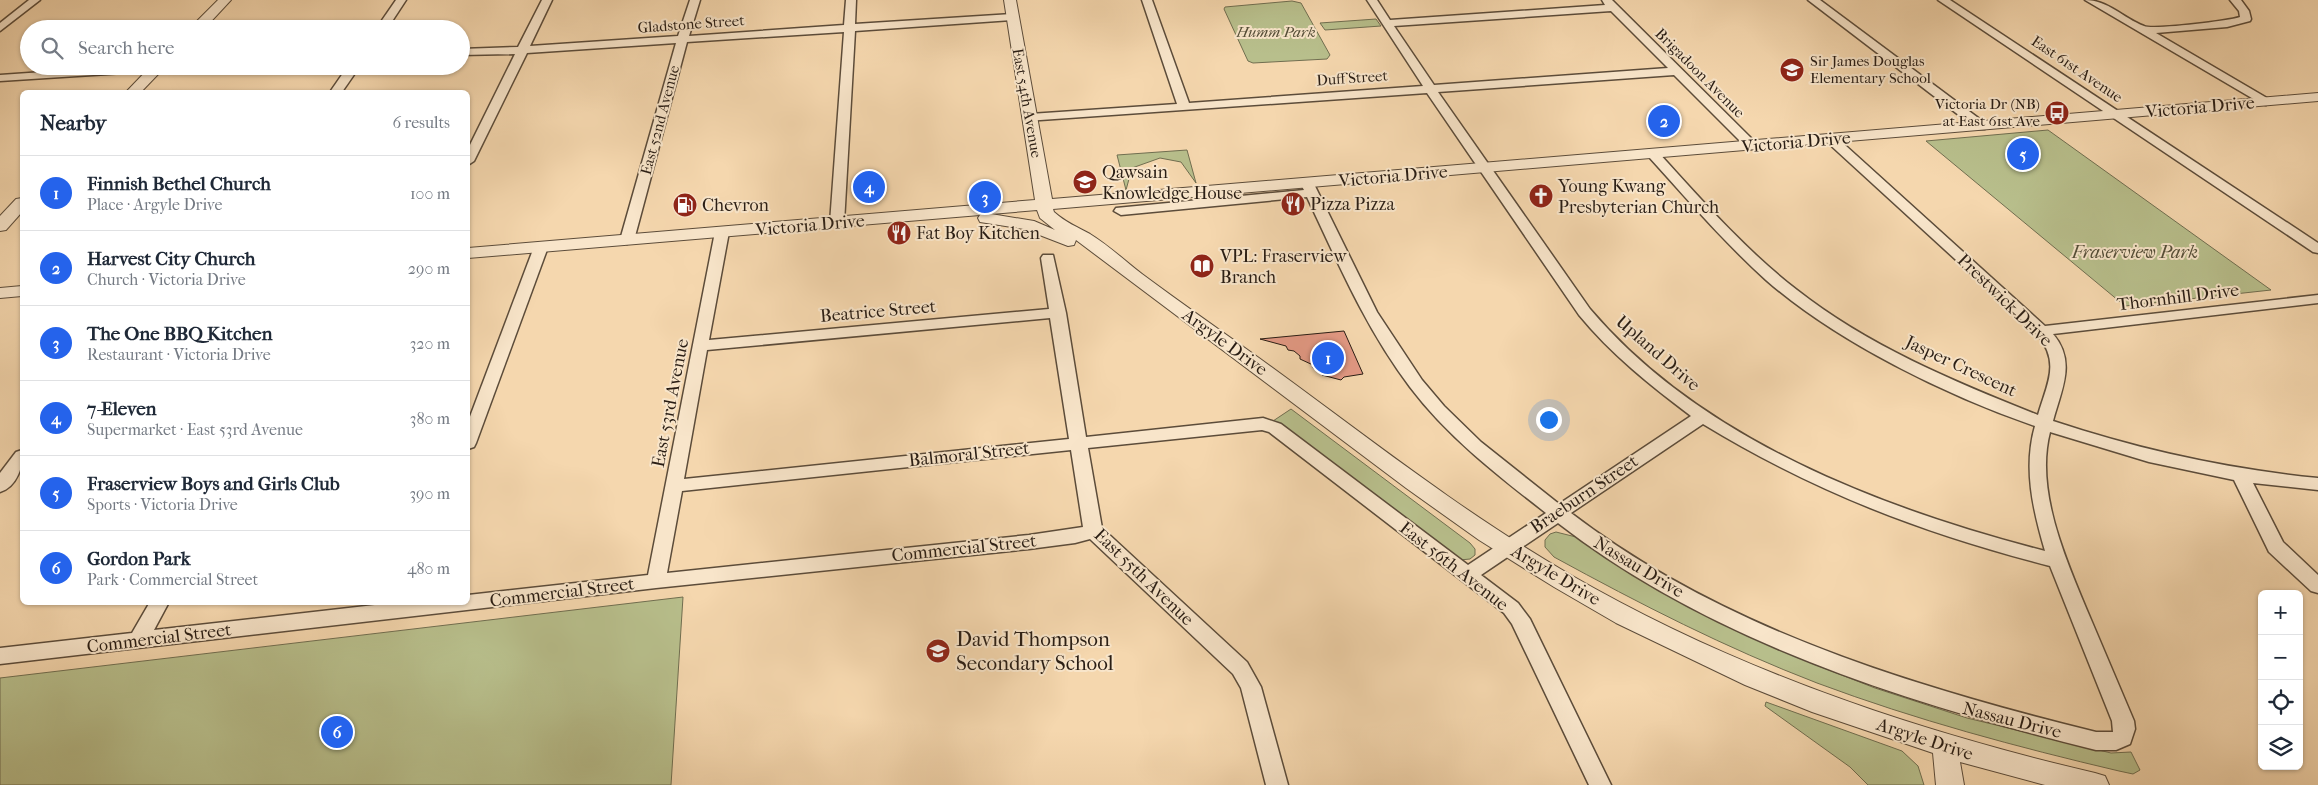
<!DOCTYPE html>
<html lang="en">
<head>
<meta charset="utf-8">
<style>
  :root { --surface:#fff; --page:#f6f6f7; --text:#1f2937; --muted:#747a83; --line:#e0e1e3; --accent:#2563eb }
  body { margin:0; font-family:"IM FELL French Canon",serif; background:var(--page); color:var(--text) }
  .controls { position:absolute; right:15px; bottom:15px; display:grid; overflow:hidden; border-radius:8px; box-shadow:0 1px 4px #0004 }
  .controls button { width:45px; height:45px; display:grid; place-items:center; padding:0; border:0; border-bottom:1px solid var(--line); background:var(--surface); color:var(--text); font:25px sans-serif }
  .you { position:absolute; left:1548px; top:419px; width:18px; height:18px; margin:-12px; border:4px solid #fff; border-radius:50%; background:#1a73e8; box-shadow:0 0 0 8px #1a73e833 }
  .badge { display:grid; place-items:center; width:32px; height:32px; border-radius:50%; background:var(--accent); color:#fff; font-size:16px; font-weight:700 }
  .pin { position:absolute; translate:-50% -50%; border:2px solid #fff; box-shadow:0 1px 5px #0006 }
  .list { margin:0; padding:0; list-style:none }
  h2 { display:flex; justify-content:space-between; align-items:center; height:65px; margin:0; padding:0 20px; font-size:21px }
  h2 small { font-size:16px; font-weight:400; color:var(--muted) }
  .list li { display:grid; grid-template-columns:32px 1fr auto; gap:15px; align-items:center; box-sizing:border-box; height:75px; padding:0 20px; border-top:1px solid var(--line) }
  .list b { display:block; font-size:19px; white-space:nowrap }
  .list p { margin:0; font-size:16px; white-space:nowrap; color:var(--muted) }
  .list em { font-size:16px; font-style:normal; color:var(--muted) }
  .icon { flex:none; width:28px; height:28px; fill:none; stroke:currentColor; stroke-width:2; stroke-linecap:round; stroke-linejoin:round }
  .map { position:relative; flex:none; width:2318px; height:785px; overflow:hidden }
  .search { position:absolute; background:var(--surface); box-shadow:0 1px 4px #0004; left:20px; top:20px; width:450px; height:55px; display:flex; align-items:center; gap:12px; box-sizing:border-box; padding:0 18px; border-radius:28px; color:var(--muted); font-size:19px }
  .panel { position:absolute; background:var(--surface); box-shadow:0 1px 4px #0004; left:20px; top:90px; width:450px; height:515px; border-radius:8px }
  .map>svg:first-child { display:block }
  .green { fill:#b8bf8c; stroke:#706e50 }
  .building { fill:#e39984; stroke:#291d14 }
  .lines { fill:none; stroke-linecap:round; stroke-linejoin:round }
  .minor-casing { stroke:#5c4c3a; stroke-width:3 }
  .tertiary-casing { stroke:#5c4c3a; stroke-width:2 }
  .minor { fill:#f8e5ca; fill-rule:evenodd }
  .tertiary { fill:#f8e5ca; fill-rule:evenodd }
  .labels { text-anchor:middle; stroke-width:4; stroke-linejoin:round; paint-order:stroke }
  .far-street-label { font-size:15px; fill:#291d14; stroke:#f8e5ca }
  .far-park-label { font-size:15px; font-style:italic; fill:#544e38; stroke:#f8e5ca }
  .far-poi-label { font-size:15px; fill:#291d14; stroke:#f8e5ca; text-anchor:start }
  .street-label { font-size:18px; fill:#291d14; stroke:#f8e5ca }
  .poi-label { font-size:18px; fill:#291d14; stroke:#f8e5ca; text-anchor:start }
  .park-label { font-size:18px; font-style:italic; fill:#544e38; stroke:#f8e5ca }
  .near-poi-label { font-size:21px; fill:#291d14; stroke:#f8e5ca; text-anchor:start }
</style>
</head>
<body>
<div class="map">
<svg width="2318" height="785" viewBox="0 0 2318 785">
  <rect width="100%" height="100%" fill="#f5d7ae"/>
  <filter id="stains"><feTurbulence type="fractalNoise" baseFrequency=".004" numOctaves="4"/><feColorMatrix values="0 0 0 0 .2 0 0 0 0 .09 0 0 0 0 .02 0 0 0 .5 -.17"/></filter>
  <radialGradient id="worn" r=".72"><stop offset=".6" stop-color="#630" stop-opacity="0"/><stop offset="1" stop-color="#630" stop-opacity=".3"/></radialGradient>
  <g class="green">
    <polygon points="1292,1 1301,3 1330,55 1327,59 1253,63 1248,61 1224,9 1225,7"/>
    <polygon points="1376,19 1381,26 1325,30 1320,23"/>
    <polygon points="2048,130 2271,290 2125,306 1926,141"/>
    <polygon points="1187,150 1196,183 1181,162 1160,158 1132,168 1126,190 1117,155"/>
    <polygon points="1291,409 1470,543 1475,549 1475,555 1470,559 1460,560 1273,421"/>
    <path d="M1556,532L1576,537L1637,576L1761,640L1811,663L1875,688L1967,718L2111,753L2131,752L2140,770L2133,774L2119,771C2017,747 1916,720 1817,683C1726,648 1640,604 1554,557L1545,547V540L1550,534Z"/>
    <polygon points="683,597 671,785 0,785 0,678"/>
    <polygon points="1766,702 1902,751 1918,766 1924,785 1868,785 1850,767 1765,706"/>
  </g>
  <polygon class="building" points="1344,331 1363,374 1344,377 1341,380 1322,375 1322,371 1313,368 1313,365 1300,359 1300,356 1294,351 1288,350 1286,346 1260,339"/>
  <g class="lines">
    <defs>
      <g id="minor">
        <polygon points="29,0 40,0 0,31 0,23"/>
        <polygon points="396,0 406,0 387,29 376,29"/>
        <polygon points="542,0 552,0 530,46 678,36 690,0 700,0 689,36 844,25 846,0 856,0 855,24 1012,14 1017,17 1012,20 855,31 844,223 837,227 830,223 844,32 687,42 634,240 627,244 620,240 676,43 527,53 474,161 468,165 468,149 515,54 461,55 461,49 518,47"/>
        <path d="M1142,0H1152L1189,103L1423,86L1367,0H1377L1390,20L1605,5L1602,0H1612L1756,143L1758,146L1756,149H1748L1674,75L1438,92L1590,309C1701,440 1882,509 2045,551C2033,510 2023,468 2035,426C1947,396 1837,342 1766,280C1724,242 1687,199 1649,157L1647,154L1649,151H1657C1702,200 1745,250 1797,290C1868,346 1955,382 2038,415C2047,383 2061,363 2037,334L1827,142L1825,139L1827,136H1835L2045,326L2318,295V303L2053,334C2077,362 2061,390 2053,421C2140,450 2227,469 2318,478V490L2253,483L2283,542L2318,575V593L2311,591L2269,552L2234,480L2149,462L2050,432C2034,493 2069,567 2092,622C2106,655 2120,688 2134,721L2135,729L2130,744L2116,750H2096C1910,704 1711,642 1558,523L1481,575L1518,603L1530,619L1611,785H1589L1512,624L1504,613L1269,432L1262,430L1088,448L1102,528L1247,662L1261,687L1288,785H1266L1241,688L1233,674L1090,539L1075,543L1029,549L656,588L0,664V648L132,633L150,602H169L154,630L401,602H468V595L648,575L715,232L722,228L729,232L709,340L1049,309L1041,258L1043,255H1053L1066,313L1086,437L1263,418L1281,424L1468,565L1546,513C1497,475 1447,436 1410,387C1366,329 1338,263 1307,197L1121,215L1114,211L1116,208L1304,190L1300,183L1302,180H1312L1377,312L1422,380L1444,406L1481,442L1559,504L1691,416C1650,385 1611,354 1579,315L1427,93L1026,121L1024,118L1030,114L1177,104ZM1611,11L1668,68L1434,85L1394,26ZM1050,318L1069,439L684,479L707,350ZM1703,424C1815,492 1922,533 2050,566L2112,721L2113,732H2096C1914,687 1722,629 1571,513ZM1071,450L1083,527L1029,535L667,573L682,491Z"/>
        <polygon points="1808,0 1820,0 1985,123 1987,126 1985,129 1977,129"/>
        <polygon points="1938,0 1950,0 2318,243 2318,253 2313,252"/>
        <path d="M2085,0C2108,0 2123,18 2144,26C2153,30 2228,21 2240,17L2239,11L2230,0H2241L2249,11L2251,19L2250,21L2227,27L2156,33L2272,101L2266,105L2262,104Z"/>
        <polygon points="129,66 192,66 186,69 0,81 0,75"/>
        <polygon points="348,66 360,66 342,92 330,92"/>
        <polygon points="541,243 548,247 476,443 474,447 468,449 468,422 534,247"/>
        <path d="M22,450C24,465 17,487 0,492V473L16,452Z"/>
      </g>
      <g id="tertiary">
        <polygon points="218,0 231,0 204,29 189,29"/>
        <path d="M1004,0H1016L1052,199L2318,93V101L1053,209L1054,212C1065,222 1077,227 1090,234C1108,245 1125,261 1142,274C1181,303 1220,330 1259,358C1361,432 1460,511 1569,574C1733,669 1911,730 2095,773L2105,776L2109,785H2045L1960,762L1964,785H1936L1933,753L1812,712L1745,685L1616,623L1554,587L1479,540L1406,488L1076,240L1074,245L1068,246L1024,229L980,222L978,218L980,215L468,258V248L1035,200ZM1037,210L1040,218L1055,230L1034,221L991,214Z"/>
        <polygon points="151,66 166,66 141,92 126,92"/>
        <polygon points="22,198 22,212 6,230 0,231 0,216 16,199"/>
        <polygon points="22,286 22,296 0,298 0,288"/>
      </g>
    </defs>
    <use href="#minor" class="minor-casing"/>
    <use href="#tertiary" class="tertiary-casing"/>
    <use href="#minor" class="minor"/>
    <use href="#tertiary" class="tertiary"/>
  </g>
  <defs>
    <symbol id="school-disc" viewBox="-11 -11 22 22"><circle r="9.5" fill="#8f2418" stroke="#f8e5ca"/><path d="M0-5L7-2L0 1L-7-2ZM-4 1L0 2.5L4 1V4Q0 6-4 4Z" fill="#fff"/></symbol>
    <symbol id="bus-disc" viewBox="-11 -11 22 22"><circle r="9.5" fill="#8f2418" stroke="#f8e5ca"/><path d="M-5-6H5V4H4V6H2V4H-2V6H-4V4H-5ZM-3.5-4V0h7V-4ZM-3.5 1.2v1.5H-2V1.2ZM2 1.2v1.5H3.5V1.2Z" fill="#fff"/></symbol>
    <symbol id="church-disc" viewBox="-11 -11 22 22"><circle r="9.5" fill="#8f2418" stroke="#f8e5ca"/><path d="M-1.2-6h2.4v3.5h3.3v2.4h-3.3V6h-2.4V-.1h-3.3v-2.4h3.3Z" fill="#fff"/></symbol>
    <symbol id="restaurant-disc" viewBox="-11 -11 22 22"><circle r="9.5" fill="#8f2418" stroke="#f8e5ca"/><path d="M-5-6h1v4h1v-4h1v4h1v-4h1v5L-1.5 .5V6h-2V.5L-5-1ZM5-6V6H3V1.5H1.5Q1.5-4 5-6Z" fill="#fff"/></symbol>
    <symbol id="fuel-disc" viewBox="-11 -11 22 22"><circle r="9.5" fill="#8f2418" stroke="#f8e5ca"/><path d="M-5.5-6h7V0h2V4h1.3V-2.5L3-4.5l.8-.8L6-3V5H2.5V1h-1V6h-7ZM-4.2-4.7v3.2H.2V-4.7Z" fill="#fff"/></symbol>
    <symbol id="library-disc" viewBox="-11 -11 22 22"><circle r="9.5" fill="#8f2418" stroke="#f8e5ca"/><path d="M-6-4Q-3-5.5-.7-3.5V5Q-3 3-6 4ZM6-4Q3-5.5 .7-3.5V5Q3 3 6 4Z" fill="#fff"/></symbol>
  </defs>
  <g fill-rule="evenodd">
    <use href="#school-disc" x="1778" y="56" width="28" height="28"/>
    <use href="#bus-disc" x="2043" y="99" width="28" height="28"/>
    <use href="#school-disc" x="1071" y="168" width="28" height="28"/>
    <use href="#church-disc" x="1527" y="182" width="28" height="28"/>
    <use href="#restaurant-disc" x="1279" y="190" width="28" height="28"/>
    <use href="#fuel-disc" x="671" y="191" width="28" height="28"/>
    <use href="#restaurant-disc" x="885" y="219" width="28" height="28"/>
    <use href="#library-disc" x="1188" y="252" width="28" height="28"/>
    <use href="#school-disc" x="924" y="637" width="28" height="28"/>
  </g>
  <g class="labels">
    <g class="far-street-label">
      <text transform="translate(691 24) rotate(-4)" y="5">Gladstone Street</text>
      <text transform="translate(2077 69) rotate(34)" y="5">East 61st Avenue</text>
      <text transform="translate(1700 73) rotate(45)" y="5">Brigadoon Avenue</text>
      <text transform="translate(1352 78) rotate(-4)" y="5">Duff Street</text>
      <text transform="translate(1027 103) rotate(80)" y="5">East 54th Avenue</text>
      <text transform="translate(660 120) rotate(-75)" y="5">East 52nd Avenue</text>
    </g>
    <g class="far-park-label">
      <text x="1276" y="37">Humm Park</text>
    </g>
    <g class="far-poi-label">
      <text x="1810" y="66">Sir James Douglas<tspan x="1810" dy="17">Elementary School</tspan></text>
      <text x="2040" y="109" text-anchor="end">Victoria Dr (NB)<tspan x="2040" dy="17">at East 61st Ave</tspan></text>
    </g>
    <g class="street-label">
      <text transform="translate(2200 107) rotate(-5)" y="6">Victoria Drive</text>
      <text transform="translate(1796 142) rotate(-5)" y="6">Victoria Drive</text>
      <text transform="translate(1393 176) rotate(-5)" y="6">Victoria Drive</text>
      <text transform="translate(810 225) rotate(-5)" y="6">Victoria Drive</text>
      <text transform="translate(2178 297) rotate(-7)" y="6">Thornhill Drive</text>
      <text transform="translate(2005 300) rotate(44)" y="6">Prestwick Drive</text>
      <text transform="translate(878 311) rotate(-5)" y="6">Beatrice Street</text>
      <text transform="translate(1225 342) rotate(36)" y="6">Argyle Drive</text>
      <text transform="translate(1658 353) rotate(41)" y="6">Upland Drive</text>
      <text transform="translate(1961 366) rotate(25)" y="6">Jasper Crescent</text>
      <text transform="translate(670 403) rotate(-79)" y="6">East 53rd Avenue</text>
      <text transform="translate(969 454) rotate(-6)" y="6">Balmoral Street</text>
      <text transform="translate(1584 494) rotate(-34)" y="6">Braeburn Street</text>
      <text transform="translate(964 548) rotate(-6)" y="6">Commercial Street</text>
      <text transform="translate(1454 566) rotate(38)" y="6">East 56th Avenue</text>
      <text transform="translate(1639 567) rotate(31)" y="6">Nassau Drive</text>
      <text transform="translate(1556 575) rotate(31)" y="6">Argyle Drive</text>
      <text transform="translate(1144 577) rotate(44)" y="6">East 55th Avenue</text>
      <text transform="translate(562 592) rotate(-7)" y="6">Commercial Street</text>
      <text transform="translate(159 638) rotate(-7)" y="6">Commercial Street</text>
      <text transform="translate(2012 720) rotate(14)" y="6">Nassau Drive</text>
      <text transform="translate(1925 739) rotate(18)" y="6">Argyle Drive</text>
    </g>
    <g class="poi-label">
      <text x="1102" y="178">Qawsain<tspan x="1102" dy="21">Knowledge House</tspan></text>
      <text x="1558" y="192">Young Kwang<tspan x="1558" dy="21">Presbyterian Church</tspan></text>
      <text x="1310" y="210">Pizza Pizza</text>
      <text x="702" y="211">Chevron</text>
      <text x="916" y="239">Fat Boy Kitchen</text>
      <text x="1220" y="262">VPL: Fraserview<tspan x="1220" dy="21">Branch</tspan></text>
    </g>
    <g class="park-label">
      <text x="2135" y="258">Fraserview Park</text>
    </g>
    <g class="near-poi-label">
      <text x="956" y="646">David Thompson<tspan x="956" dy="24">Secondary School</tspan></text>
    </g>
  </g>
  <rect width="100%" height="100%" filter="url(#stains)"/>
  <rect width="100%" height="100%" fill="url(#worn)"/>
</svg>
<div class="controls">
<button>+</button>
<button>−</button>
<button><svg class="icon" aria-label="locate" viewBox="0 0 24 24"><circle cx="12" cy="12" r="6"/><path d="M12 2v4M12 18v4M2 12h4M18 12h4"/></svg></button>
<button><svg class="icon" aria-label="layers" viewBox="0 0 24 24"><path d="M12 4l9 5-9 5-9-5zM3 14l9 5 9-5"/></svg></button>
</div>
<div class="you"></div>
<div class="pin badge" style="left:1328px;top:358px">1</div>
<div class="pin badge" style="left:1664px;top:121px">2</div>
<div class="pin badge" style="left:985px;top:197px">3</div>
<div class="pin badge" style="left:869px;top:187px">4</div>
<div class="pin badge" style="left:2023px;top:154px">5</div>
<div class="pin badge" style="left:337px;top:732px">6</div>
<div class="search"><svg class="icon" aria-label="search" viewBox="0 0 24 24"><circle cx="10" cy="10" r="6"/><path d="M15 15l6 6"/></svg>Search here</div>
<section class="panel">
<h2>Nearby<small>6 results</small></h2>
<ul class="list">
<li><span class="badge">1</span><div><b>Finnish Bethel Church</b><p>Place · Argyle Drive</p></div><em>100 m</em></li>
<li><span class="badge">2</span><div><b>Harvest City Church</b><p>Church · Victoria Drive</p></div><em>290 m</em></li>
<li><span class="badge">3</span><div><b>The One BBQ Kitchen</b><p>Restaurant · Victoria Drive</p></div><em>320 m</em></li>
<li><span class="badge">4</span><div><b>7-Eleven</b><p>Supermarket · East 53rd Avenue</p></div><em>380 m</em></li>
<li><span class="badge">5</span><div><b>Fraserview Boys and Girls Club</b><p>Sports · Victoria Drive</p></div><em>390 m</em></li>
<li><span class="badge">6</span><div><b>Gordon Park</b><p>Park · Commercial Street</p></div><em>480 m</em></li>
</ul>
</section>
</div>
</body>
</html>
